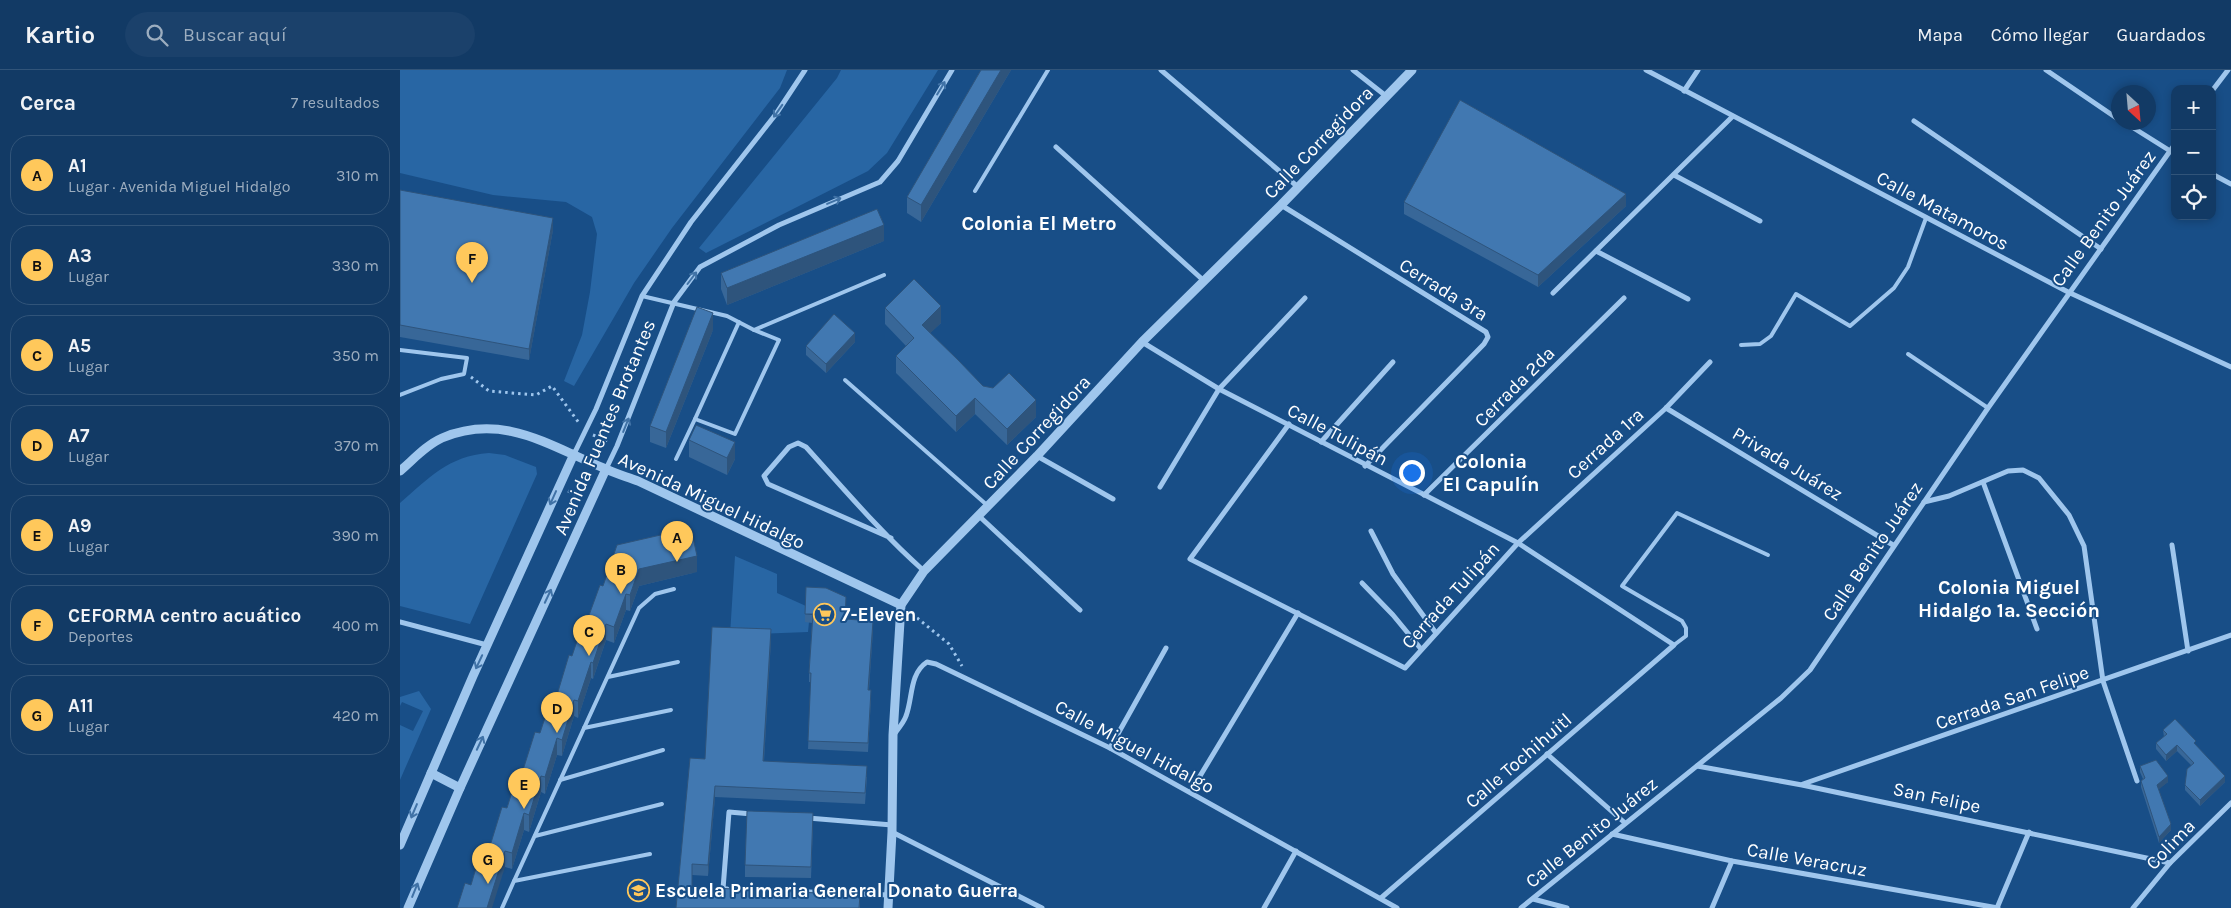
<!DOCTYPE html>
<html lang="es">
<head>
<meta charset="utf-8">
<style>
  :root { --surface:#123a65; --page:#1b416b; --text:#f1f3f6; --muted:#9cadbf; --line:#315479; --accent:#ffc85b }
  body { margin:0; font-family:Karla,sans-serif; background:var(--page); color:var(--text) }
  .controls { position:absolute; right:15px; top:15px; display:grid; overflow:hidden; border-radius:10px; box-shadow:0 2px 8px #0003 }
  .controls button { width:45px; height:45px; display:grid; place-items:center; padding:0; border:0; border-bottom:1px solid var(--line); background:var(--surface); color:var(--text); font:25px sans-serif }
  .compass { position:absolute; left:1711px; top:15px; width:45px; height:45px; border-radius:50%; background:var(--surface); box-shadow:0 2px 8px #0003; rotate:154deg }
  .you { position:absolute; left:1011px; top:402px; width:18px; height:18px; margin:-12px; border:4px solid #fff; border-radius:50%; background:#1a73e8; box-shadow:0 0 0 8px #1a73e833 }
  .badge { display:grid; place-items:center; width:32px; height:32px; border-radius:50%; background:var(--accent); color:#111; font-size:16px; font-weight:700 }
  .pin { position:absolute; translate:-50% -41px; filter:drop-shadow(0 1px 2px #0008) }
  .pin::after { content:''; position:absolute; top:26px; width:18px; height:15px; background:inherit; clip-path:polygon(0 0,100% 0,50% 100%) }
  .list { margin:0; padding:0; list-style:none }
  h2 { display:flex; justify-content:space-between; align-items:center; height:65px; margin:0; padding:0 20px; font-size:21px }
  h2 small { font-size:16px; font-weight:400; color:var(--muted) }
  .list li { display:grid; grid-template-columns:32px 1fr auto; gap:15px; align-items:center; box-sizing:border-box; height:80px; margin:0 10px 10px; padding:0 10px; border:1px solid var(--line); border-radius:20px }
  .list b { display:block; font-size:19px; white-space:nowrap }
  .list p { margin:0; font-size:16px; white-space:nowrap; color:var(--muted) }
  .list em { font-size:16px; font-style:normal; color:var(--muted) }
  .icon { flex:none; width:28px; height:28px; fill:none; stroke:currentColor; stroke-width:2; stroke-linecap:round; stroke-linejoin:round }
  .map { position:relative; flex:none; width:1831px; height:838px; overflow:hidden }
  header { display:flex; align-items:center; gap:30px; box-sizing:border-box; height:70px; padding:0 25px; background:var(--surface); border-bottom:1px solid var(--line) }
  header strong { font-size:24px }
  nav { display:flex; gap:28px; margin-inline-start:auto; font-size:18px }
  .search { width:350px; height:45px; background:var(--page); display:flex; align-items:center; gap:12px; box-sizing:border-box; padding:0 18px; border-radius:28px; color:var(--muted); font-size:19px }
  main { display:flex }
  aside { flex:1; background:var(--surface) }
  .map>svg:first-child { display:block }
  .green { fill:#2866a4 }
  .lines { fill:none; stroke-linecap:round; stroke-linejoin:round }
  .path { stroke:#9fc6ed; stroke-width:3; stroke-dasharray:2.5 4; stroke-linecap:butt }
  .service { stroke:#9fc6ed; stroke-width:4 }
  .minor { stroke:#9fc6ed; stroke-width:5 }
  .tertiary { stroke:#9fc6ed; stroke-width:9 }
  .wall { fill:#386798 }
  .shaded-wall { fill:#2e547c }
  .building { fill:#4178b1; stroke:#2e547c }
  .oneway { stroke:#4072a6 }
  .labels { text-anchor:middle; stroke-width:4; stroke-linejoin:round; paint-order:stroke }
  .street-label { font-size:19px; fill:#fff; stroke:#184e87 }
  .poi-label { font-size:19px; font-weight:bold; fill:#fff; stroke:#184e87; text-anchor:start }
  .neighbourhood-label { font-size:20px; font-weight:bold; fill:#fff; stroke:#184e87 }
</style>
</head>
<body>
<header>
<strong>Kartio</strong>
<div class="search"><svg class="icon" aria-label="search" viewBox="0 0 24 24"><circle cx="10" cy="10" r="6"/><path d="M15 15l6 6"/></svg>Buscar aquí</div>
<nav><a>Mapa</a><a>Cómo llegar</a><a>Guardados</a></nav>
</header>
<main>
<aside>
<h2>Cerca<small>7 resultados</small></h2>
<ul class="list">
<li><span class="badge">A</span><div><b>A1</b><p>Lugar · Avenida Miguel Hidalgo</p></div><em>310 m</em></li>
<li><span class="badge">B</span><div><b>A3</b><p>Lugar</p></div><em>330 m</em></li>
<li><span class="badge">C</span><div><b>A5</b><p>Lugar</p></div><em>350 m</em></li>
<li><span class="badge">D</span><div><b>A7</b><p>Lugar</p></div><em>370 m</em></li>
<li><span class="badge">E</span><div><b>A9</b><p>Lugar</p></div><em>390 m</em></li>
<li><span class="badge">F</span><div><b>CEFORMA centro acuático</b><p>Deportes</p></div><em>400 m</em></li>
<li><span class="badge">G</span><div><b>A11</b><p>Lugar</p></div><em>420 m</em></li>
</ul>
</aside>
<div class="map">
<svg width="1831" height="838" viewBox="0 0 1831 838">
  <rect width="100%" height="100%" fill="#184e87"/>
  <g class="green">
    <polygon points="0,0 387,0 380,18 272,158 234,213 174,316 164,311 182,265 190,222 197,164 192,147 166,132 93,125 0,103"/>
    <polygon points="441,0 538,0 487,83 468,101 306,183 299,178 437,8"/>
    <path d="M89,383L105,385L136,397L137,404L70,554L0,536V433C29,408 48,386 89,383Z"/>
    <polygon points="335,486 377,504 377,523 406,536 405,552 409,552 408,562 330,565"/>
    <polygon points="19,621 31,639 0,710 0,655 13,661 23,641 2,632 0,636 0,627"/>
  </g>
  <g class="lines">
    <g class="path">
      <polyline points="71,307 89,321 136,325 152,316 179,353"/>
      <polyline points="193,365 210,372"/>
      <polyline points="168,421 181,427"/>
      <polyline points="511,546 516,547 549,574 562,596"/>
    </g>
    <g class="service">
      <polyline points="575,121 648,0"/>
      <polyline points="242,226 327,246 354,260 484,205"/>
      <polyline points="339,252 295,349 335,364 379,270 354,260"/>
      <polyline points="1341,275 1360,274 1371,266 1396,224 1450,256 1494,218 1508,197 1526,148"/>
      <polyline points="0,280 67,288 64,304 41,309 0,325"/>
      <polyline points="1508,284 1588,338"/>
      <polyline points="445,310 588,436"/>
      <polyline points="276,389 295,349"/>
      <polyline points="1274,575 1286,566 1286,558 1282,551 1222,516 1277,443 1368,485"/>
      <polyline points="208,607 278,592"/>
      <polyline points="184,658 271,640"/>
      <polyline points="160,710 263,680"/>
      <polyline points="135,766 262,734"/>
      <polyline points="114,811 239,538 255,524 274,519"/>
      <polyline points="102,838 114,811 250,784"/>
    </g>
    <g class="minor">
      <polyline points="761,0 898,117"/>
      <polyline points="953,0 986,26"/>
      <polyline points="1246,0 1668,222 1831,297"/>
      <polyline points="1646,0 1718,49"/>
      <polyline points="1284,21 1298,0"/>
      <polyline points="1812,21 1828,0"/>
      <polyline points="1514,51 1701,179"/>
      <polyline points="1724,52 1775,84"/>
      <polyline points="656,77 803,210"/>
      <polyline points="1812,104 1831,114"/>
      <polyline points="1274,105 1360,151"/>
      <polyline points="881,135 1086,262 1088,267 1084,274 965,396"/>
      <polyline points="1196,181 1288,229"/>
      <polyline points="1153,223 1332,47"/>
      <polyline points="742,272 819,319 1118,473 1274,575 981,828"/>
      <polyline points="1266,338 1493,475"/>
      <polyline points="889,354 790,489 1005,598 1118,473 1266,338 1310,292"/>
      <polyline points="921,372 993,292"/>
      <polyline points="174,384 196,339 242,226 291,152 376,44 405,0"/>
      <polyline points="637,386 713,429"/>
      <polyline points="206,399 217,376 274,232 300,197 379,155 480,112 498,91 552,0"/>
      <polyline points="1583,412 1637,559"/>
      <polyline points="760,417 819,319 905,228"/>
      <polyline points="1024,425 1224,228"/>
      <polyline points="1524,432 1549,426 1608,401 1623,400 1639,408 1669,445 1684,476 1703,611 1737,711"/>
      <polyline points="579,446 680,540"/>
      <polyline points="971,461 993,504 1036,563"/>
      <path d="M491,468L368,414L364,406L389,377L398,373L406,377C444,419 481,463 524,501"/>
      <polyline points="1772,475 1788,581"/>
      <polyline points="962,513 993,545 1021,579"/>
      <polyline points="0,552 87,575"/>
      <path d="M495,663C499,658 504,652 506,646C513,628 509,604 527,592L536,594L710,678L997,838"/>
      <polyline points="710,678 766,578"/>
      <polyline points="1147,684 1225,753"/>
      <polyline points="1297,696 1402,715 1770,793"/>
      <polyline points="1403,714 1831,565"/>
      <polyline points="791,721 898,543"/>
      <polyline points="408,748 492,755"/>
      <polyline points="492,762 642,838"/>
      <polyline points="1212,764 1332,791 1598,838"/>
      <polyline points="327,819 323,819 329,742 352,744"/>
      <polyline points="358,820 489,825"/>
      <polyline points="1133,829 1167,838"/>
      <polyline points="864,838 896,781"/>
      <polyline points="1121,838 1381,628 1410,600 1588,338 1775,74"/>
      <polyline points="1312,838 1332,791"/>
      <polyline points="1597,838 1629,762"/>
      <polyline points="1733,838 1770,793 1831,733"/>
    </g>
    <g class="tertiary">
      <path d="M0,401C13,390 26,375 42,368C104,342 151,377 206,399C216,404 228,407 238,411L501,535"/>
      <polyline points="31,703 60,718"/>
      <polyline points="0,775 73,606 174,384"/>
      <polyline points="8,838 60,718 206,399"/>
      <polyline points="488,838 492,762 493,665 501,535 524,501 637,386 742,272 881,135 1012,0"/>
    </g>
  </g>
  <g class="wall">
    <polygon points="581,0 611,0 521,152 507,143 507,127"/>
    <polygon points="0,120 153,160 129,290 0,267"/>
    <polygon points="1004,132 1226,136 1138,217 1004,144"/>
    <polygon points="484,171 327,235 321,219 321,203"/>
    <polygon points="485,238 541,253 530,263 583,316 636,347 607,375 575,344 556,362 496,303 496,286 506,276 485,254"/>
    <polygon points="313,260 266,378 250,372 250,356"/>
    <polygon points="455,272 426,303 406,285 406,276"/>
    <polygon points="289,370 335,389 327,405 289,387"/>
    <polygon points="297,502 239,516 230,541 226,540 214,573 206,570 193,609 191,608 178,648 174,646 162,686 157,685 145,724 141,722 129,762 124,760 112,799 105,797 71,815 90,776 123,700 140,663 157,625 172,586 188,548 203,516"/>
    <polygon points="405,544 445,549 473,560 469,620 471,628 468,682 408,679 411,612 409,612 409,603 412,553 405,552"/>
    <polygon points="371,570 364,691 467,707 465,734 315,727 308,806 292,805 292,817 460,825 460,838 276,838 305,689"/>
    <polygon points="1763,660 1796,675 1825,712 1800,736 1785,720 1785,715 1791,695 1777,681 1766,691 1756,679 1756,673 1764,667"/>
    <polygon points="1740,696 1768,712 1758,719 1771,760 1759,773 1741,717 1741,711 1743,709 1740,702"/>
    <polygon points="413,754 411,808 345,807 345,795"/>
  </g>
  <g class="shaded-wall">
    <polygon points="601,0 611,0 521,152 521,135"/>
    <polygon points="1226,124 1226,136 1138,217 1138,205"/>
    <polygon points="153,148 153,160 129,290 129,279"/>
    <polygon points="484,155 484,171 327,235 327,218"/>
    <polygon points="541,236 541,253 522,271 522,255"/>
    <polygon points="313,243 313,260 266,378 266,362"/>
    <polygon points="455,263 455,272 426,303 426,294"/>
    <polygon points="575,328 575,344 556,362 556,346"/>
    <polygon points="636,330 636,347 607,375 607,359"/>
    <polygon points="335,372 335,389 327,405 327,388"/>
    <polygon points="297,486 297,502 239,516 230,541 230,525 239,499"/>
    <polygon points="226,524 226,540 214,573 214,557"/>
    <polygon points="473,551 473,560 468,628 468,620"/>
    <polygon points="206,554 206,570 193,609 193,593"/>
    <polygon points="371,559 371,570 363,702 363,691"/>
    <polygon points="191,592 191,608 178,648 178,631"/>
    <polygon points="174,630 174,646 162,686 162,670"/>
    <polygon points="157,668 157,685 145,724 145,707"/>
    <polygon points="1777,675 1777,681 1766,691 1766,685"/>
    <polygon points="141,706 141,722 129,762 129,745"/>
    <polygon points="1768,706 1768,712 1757,721 1757,715"/>
    <polygon points="1825,706 1825,712 1800,736 1800,730"/>
    <polygon points="315,716 315,727 308,806 308,795"/>
    <polygon points="124,743 124,760 112,799 112,783"/>
    <polygon points="1771,754 1771,760 1759,773 1759,767"/>
    <polygon points="105,781 105,797 92,838 87,838"/>
  </g>
  <g class="building">
    <polygon points="581,0 601,0 521,135 507,127"/>
    <polygon points="1060,30 1226,124 1138,205 1004,132"/>
    <polygon points="0,120 153,148 129,279 0,255"/>
    <polygon points="477,139 484,155 327,218 321,203"/>
    <polygon points="514,209 541,236 522,255 558,290 583,316 593,318 609,303 636,330 607,359 575,328 556,346 496,286 514,268 485,238"/>
    <polygon points="297,237 313,243 266,362 250,356"/>
    <polygon points="434,244 455,263 426,294 406,276"/>
    <polygon points="296,355 335,372 327,388 289,370"/>
    <polygon points="291,458 297,486 239,499 230,525 226,524 214,557 206,554 193,593 191,592 178,631 174,630 162,670 157,668 145,707 141,706 129,745 124,743 112,783 105,781 87,838 57,838 65,813 71,815 83,774 90,776 102,737 107,738 119,699 123,700 135,662 140,663 153,623 157,625 169,585 172,586 185,547 188,548 200,515 203,516 217,475"/>
    <polygon points="406,517 426,518 446,527 445,549 473,551 468,620 471,620 468,673 408,671 411,603 409,603 413,544 405,544"/>
    <polygon points="312,557 371,559 363,691 467,696 465,723 315,716 308,795 292,794 292,817 460,825 459,838 276,838 290,688 305,689"/>
    <polygon points="1775,649 1796,671 1794,673 1825,706 1800,730 1785,715 1787,699 1794,693 1777,675 1766,685 1756,673 1767,664 1763,660"/>
    <polygon points="1756,690 1768,706 1757,715 1771,754 1759,767 1741,711 1745,708 1740,696"/>
    <polygon points="347,741 413,743 411,797 345,795"/>
  </g>
  <defs><path id="oneway-shaft" d="M-6 0H5M1.5-3L5.5 0L1.5 3" fill="none" stroke-width="1.6" stroke-linecap="round" stroke-linejoin="round" transform="scale(1.25)"/></defs>
  <g class="oneway">
    <use href="#oneway-shaft" transform="translate(541 18) rotate(-59)"/>
    <use href="#oneway-shaft" transform="translate(378 41) rotate(125)"/>
    <use href="#oneway-shaft" transform="translate(434 131) rotate(-23)"/>
    <use href="#oneway-shaft" transform="translate(292 208) rotate(-53)"/>
    <use href="#oneway-shaft" transform="translate(226 355) rotate(-68)"/>
    <use href="#oneway-shaft" transform="translate(153 428) rotate(114)"/>
    <use href="#oneway-shaft" transform="translate(148 526) rotate(-65)"/>
    <use href="#oneway-shaft" transform="translate(79 592) rotate(115)"/>
    <use href="#oneway-shaft" transform="translate(80 673) rotate(-65)"/>
    <use href="#oneway-shaft" transform="translate(14 741) rotate(113)"/>
    <use href="#oneway-shaft" transform="translate(15 820) rotate(-68)"/>
  </g>
  <defs>
    <symbol id="supermarket-ring" viewBox="-11 -11 22 22"><circle r="9.5" fill="#184e87" stroke="#ffc85b" stroke-width="1.5"/><path d="M-6-5.5h2.5l.6 2H6L4.5 2H-2.5L-4.4-4H-6ZM-1.5 3.2a1.3 1.3 0 1 0 .1 0ZM3 3.2a1.3 1.3 0 1 0 .1 0Z" fill="#ffc85b"/></symbol>
    <symbol id="school-ring" viewBox="-11 -11 22 22"><circle r="9.5" fill="#184e87" stroke="#ffc85b" stroke-width="1.5"/><path d="M0-5L7-2L0 1L-7-2ZM-4 1L0 2.5L4 1V4Q0 6-4 4Z" fill="#ffc85b"/></symbol>
  </defs>
  <g fill-rule="evenodd">
    <use href="#supermarket-ring" x="412" y="532" width="25" height="25"/>
    <use href="#school-ring" x="226" y="808" width="25" height="25"/>
  </g>
  <g class="labels">
    <g class="street-label">
      <text transform="translate(918 72) rotate(-46)" y="7">Calle Corregidora</text>
      <text transform="translate(1543 140) rotate(28)" y="7">Calle Matamoros</text>
      <text transform="translate(1703 148) rotate(-54)" y="7">Calle Benito Juárez</text>
      <text transform="translate(1044 219) rotate(32)" y="7">Cerrada 3ra</text>
      <text transform="translate(1114 316) rotate(-45)" y="7">Cerrada 2da</text>
      <text transform="translate(204 357) rotate(-67)" y="7">Avenida Fuentes Brotantes</text>
      <text transform="translate(636 362) rotate(-47)" y="7">Calle Corregidora</text>
      <text transform="translate(938 364) rotate(28)" y="7">Calle Tulipán</text>
      <text transform="translate(1205 373) rotate(-42)" y="7">Cerrada 1ra</text>
      <text transform="translate(1388 393) rotate(31)" y="7">Privada Juárez</text>
      <text transform="translate(312 430) rotate(25)" y="7">Avenida Miguel Hidalgo</text>
      <text transform="translate(1472 481) rotate(-56)" y="7">Calle Benito Juárez</text>
      <text transform="translate(1050 525) rotate(-48)" y="7">Cerrada Tulipán</text>
      <text transform="translate(1612 627) rotate(-19)" y="7">Cerrada San Felipe</text>
      <text transform="translate(735 676) rotate(28)" y="7">Calle Miguel Hidalgo</text>
      <text transform="translate(1118 690) rotate(-41)" y="7">Calle Tochihuitl</text>
      <text transform="translate(1537 727) rotate(12)" y="7">San Felipe</text>
      <text transform="translate(1191 762) rotate(-39)" y="7">Calle Benito Juárez</text>
      <text transform="translate(1770 774) rotate(-46)" y="7">Colima</text>
      <text transform="translate(1407 789) rotate(10)" y="7">Calle Veracruz</text>
    </g>
    <g class="poi-label">
      <text x="441" y="551">7-Eleven</text>
      <text x="255" y="827">Escuela Primaria General Donato Guerra</text>
    </g>
    <g class="neighbourhood-label">
      <text x="639" y="160">Colonia El Metro</text>
      <text x="1091" y="398">Colonia<tspan x="1091" dy="23">El Capulín</tspan></text>
      <text x="1609" y="524">Colonia Miguel<tspan x="1609" dy="23">Hidalgo 1a. Sección</tspan></text>
    </g>
  </g>
</svg>
<div class="controls">
<button>+</button>
<button>−</button>
<button><svg class="icon" aria-label="locate" viewBox="0 0 24 24"><circle cx="12" cy="12" r="6"/><path d="M12 2v4M12 18v4M2 12h4M18 12h4"/></svg></button>
</div>
<svg class="compass" viewBox="-18 -18 36 36"><path d="M0-13l5 13h-10z" fill="#e53935"/><path d="M0 13l5-13h-10z" fill="#9cadbf"/></svg>
<div class="you"></div>
<div class="pin badge" style="left:277px;top:492px">A</div>
<div class="pin badge" style="left:221px;top:524px">B</div>
<div class="pin badge" style="left:189px;top:586px">C</div>
<div class="pin badge" style="left:157px;top:663px">D</div>
<div class="pin badge" style="left:124px;top:739px">E</div>
<div class="pin badge" style="left:72px;top:213px">F</div>
<div class="pin badge" style="left:88px;top:814px">G</div>
</div>
</main>
</body>
</html>
